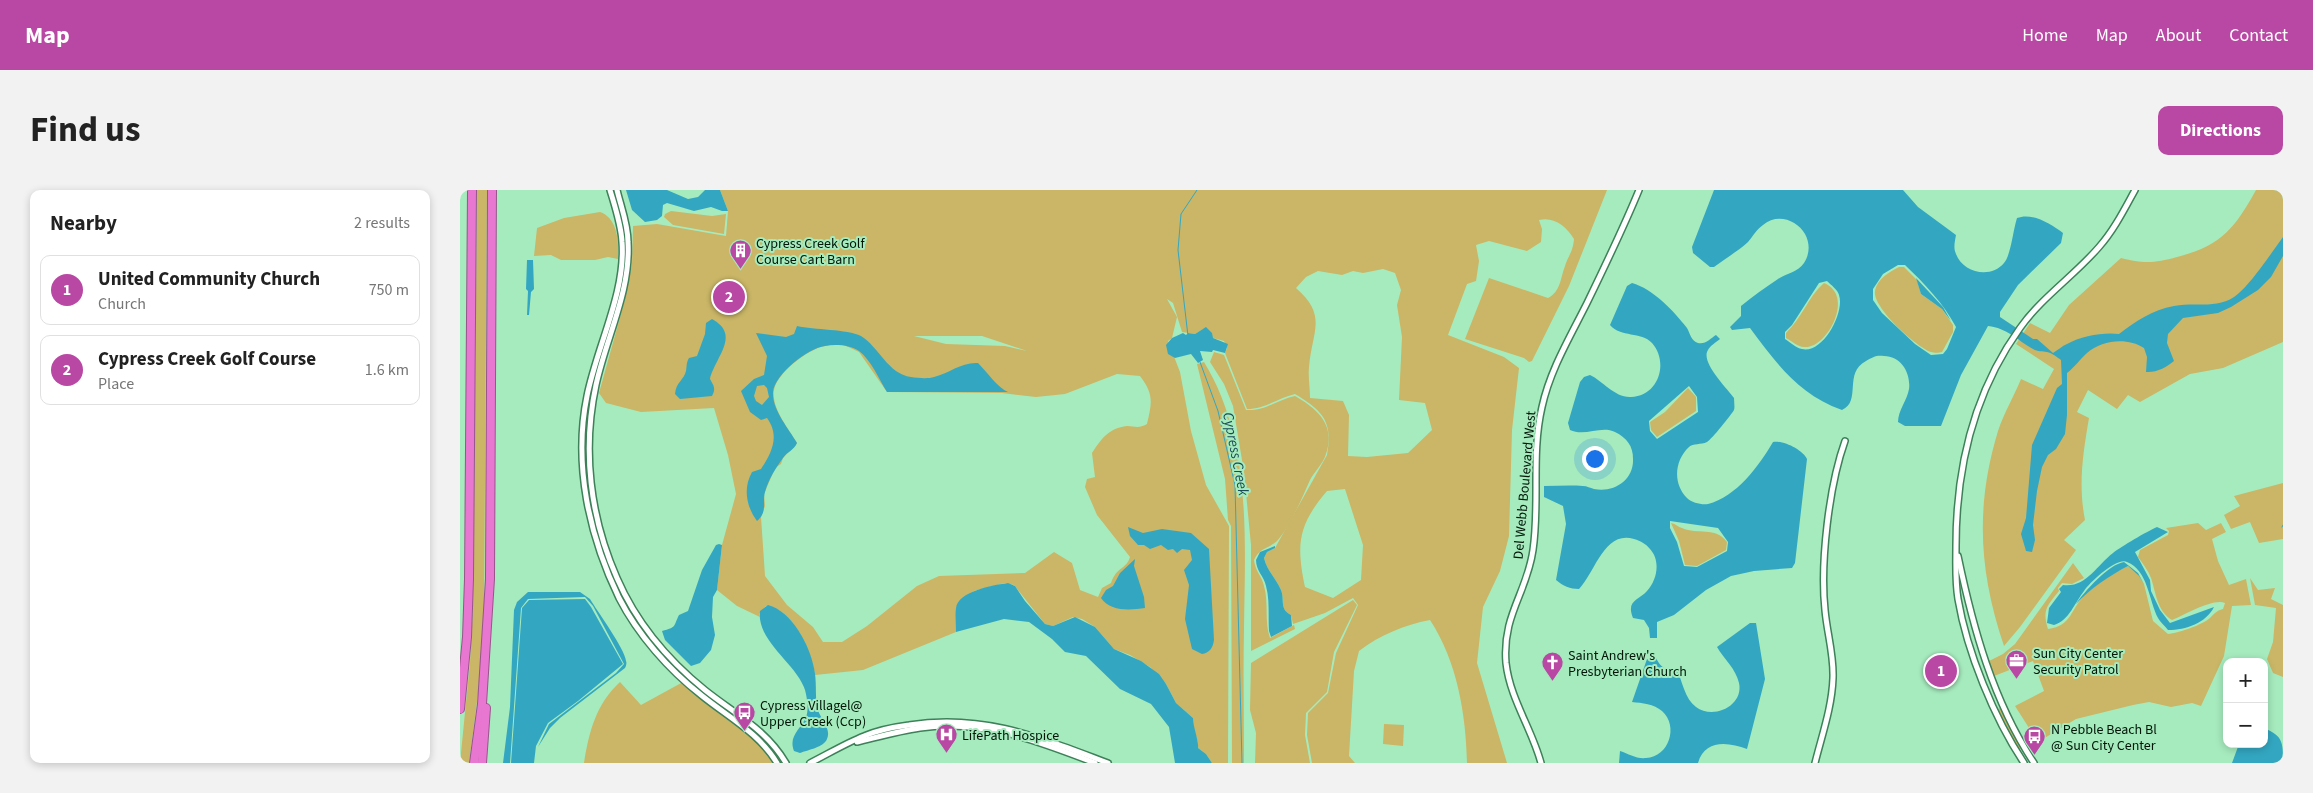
<!DOCTYPE html>
<html lang="en">
<head>
<meta charset="utf-8">
<style>
  :root { --surface:#fff; --page:#f2f2f2; --text:#222; --muted:#767676; --line:#e0e0e0; --accent:#b948a4 }
  body { margin:0; font-family:"Source Sans 3",sans-serif; background:var(--page); color:var(--text) }
  .controls { position:absolute; right:15px; bottom:15px; display:grid; overflow:hidden; border-radius:10px; box-shadow:0 2px 8px #0003 }
  .controls button { width:45px; height:45px; display:grid; place-items:center; padding:0; border:0; border-bottom:1px solid var(--line); background:var(--surface); color:var(--text); font:25px sans-serif }
  .you { position:absolute; left:1134px; top:268px; width:18px; height:18px; margin:-12px; border:4px solid #fff; border-radius:50%; background:#1a73e8; box-shadow:0 0 0 8px #1a73e833 }
  .badge { display:grid; place-items:center; width:32px; height:32px; border-radius:50%; background:var(--accent); color:#fff; font-size:16px; font-weight:700 }
  .pin { position:absolute; translate:-50% -50%; border:2px solid #fff; box-shadow:0 1px 5px #0006 }
  .list { margin:0; padding:0; list-style:none }
  h2 { display:flex; justify-content:space-between; align-items:center; height:65px; margin:0; padding:0 20px; font-size:21px }
  h2 small { font-size:16px; font-weight:400; color:var(--muted) }
  .list li { display:grid; grid-template-columns:32px 1fr auto; gap:15px; align-items:center; box-sizing:border-box; height:70px; margin:0 10px 10px; padding:0 10px; border:1px solid var(--line); border-radius:10px }
  .list b { display:block; font-size:19px; white-space:nowrap }
  .list p { margin:0; font-size:16px; white-space:nowrap; color:var(--muted) }
  .list em { font-size:16px; font-style:normal; color:var(--muted) }
  .map { position:relative; flex:none; width:1823px; height:573px; overflow:hidden; border-radius:10px }
  header { display:flex; align-items:center; gap:30px; box-sizing:border-box; height:70px; padding:0 25px; background:var(--accent); color:#fff }
  header strong { font-size:24px }
  nav { display:flex; gap:28px; margin-inline-start:auto; font-size:18px }
  .intro { display:flex; align-items:center; justify-content:space-between; box-sizing:border-box; height:120px; padding:0 30px }
  h1 { margin:0; font-size:35px }
  .button { padding:12px 22px; border-radius:10px; background:var(--accent); color:#fff; font-size:18px; font-weight:700 }
  main { display:flex; gap:30px; padding:0 30px }
  aside { flex:1; background:var(--surface); border-radius:10px; box-shadow:0 2px 8px #0003 }
  .map>svg:first-child { display:block }
  .green { fill:#cab666; fill-rule:evenodd }
  .water { fill:#33a7c1; fill-rule:evenodd }
  .lines { fill:none; stroke-linecap:round; stroke-linejoin:round }
  .stream { stroke:#33a7c1; stroke-width:1 }
  .minor-casing { stroke:#3d8059; stroke-width:8 }
  .highway-casing { stroke:#97558a; stroke-width:10 }
  .minor { stroke:#fff; stroke-width:5 }
  .highway { stroke:#e877d1; stroke-width:8 }
  .labels { text-anchor:middle; stroke-width:4; stroke-linejoin:round; paint-order:stroke }
  .poi-label { font-size:14px; fill:#001607; stroke:#a6ebbe; text-anchor:start }
  .street-label { font-size:14px; fill:#001607; stroke:#a6ebbe }
  .water-label { font-size:15px; font-style:italic; fill:#194a55; stroke:#a6ebbe }
</style>
</head>
<body>
<header>
<strong>Map</strong>
<nav><a>Home</a><a>Map</a><a>About</a><a>Contact</a></nav>
</header>
<div class="intro"><h1>Find us</h1><a class="button">Directions</a></div>
<main>
<aside>
<h2>Nearby<small>2 results</small></h2>
<ul class="list">
<li><span class="badge">1</span><div><b>United Community Church</b><p>Church</p></div><em>750 m</em></li>
<li><span class="badge">2</span><div><b>Cypress Creek Golf Course</b><p>Place</p></div><em>1.6 km</em></li>
</ul>
</aside>
<div class="map">
<svg width="1823" height="573" viewBox="0 0 1823 573">
  <rect width="100%" height="100%" fill="#a6ebbe"/>
  <g class="green">
    <polygon points="17,0 27,0 24,433 18,504 9,573 0,573 10,472 13,416"/>
    <path d="M260,0H1147L1109,96L1072,171L1069,172L1064,168L1005,149L1029,88L1088,108C1101,101 1100,89 1105,76C1108,66 1113,62 1114,49C1107,37 1094,26 1079,30L1082,39L1081,52L1067,61L1029,51L1016,55L1019,71L1016,91L1007,94L988,145L1044,167L1059,178L1052,240L1049,346L1040,381L1023,417L1017,473L1047,573H1007C1006,524 997,471 970,430C944,435 920,445 899,461L894,481L889,566L895,573H852L847,545L848,523L868,503L876,463L898,415L893,408L865,423L833,434L831,425C819,419 825,410 821,400C816,388 807,381 804,368L807,362L815,358L867,265C873,231 863,221 835,204C818,208 805,219 787,219L765,163L767,158L764,151L753,148L743,139L735,144L722,142L713,113L707,109L717,127L712,148L708,151L720,182L731,241L746,295L769,336L768,573H752L746,564L738,558C739,548 731,539 733,528L716,513L706,494L690,477L670,465L654,459L635,437L622,429L613,427L593,436L585,434L554,395L545,393L525,398L514,401L501,410L496,418V442L403,480L355,485C352,462 332,417 306,416L299,424L300,427L277,416L257,400L262,355L276,304L268,265L254,218L181,222L146,213L139,203L164,113L172,74L173,36L197,34L266,46L268,21ZM923,79L935,83L941,100L937,115L942,147L939,210L965,213L972,240L948,263L907,267L888,266L889,225L883,211L850,208C850,198 848,187 849,177C852,141 868,126 836,98L846,87L858,81L882,85L893,81L903,83ZM454,146H522L567,161L545,156L486,154ZM384,155L399,162L427,202L542,203L576,207L605,204L657,184L680,186C694,204 692,213 687,234C678,239 675,236 667,236C649,238 641,249 632,263L635,287L627,289L625,297L637,325L670,367C666,380 657,376 651,393L642,398L638,407L620,400L612,373L594,362L565,383L479,386L457,396L407,436L382,452H363L353,437L327,415L305,386L301,327L305,316L304,304L315,278L321,274L323,268L337,253C329,239 311,218 314,200C317,183 348,159 365,156C371,154 378,155 384,155ZM885,299L903,355L901,390L873,408L845,397C836,354 838,335 867,301Z"/>
    <path d="M1796,0H1823V152L1763,178L1730,184L1680,212L1668,205L1657,219L1628,200L1617,222L1629,228C1623,263 1618,295 1625,330L1604,350L1616,360L1560,437L1544,456C1519,382 1515,317 1538,241C1544,223 1554,206 1561,189L1583,199L1594,179L1556,154L1570,133L1590,143L1609,115L1661,68C1684,74 1695,73 1717,67C1761,56 1775,38 1796,0Z"/>
    <polygon points="211,21 252,26 266,24 264,44 213,35 204,27 205,24"/>
    <path d="M140,22C158,28 159,53 158,69L148,67L135,70H101L91,65L74,66L77,38L104,28Z"/>
    <path d="M1439,77H1444L1457,90L1461,104L1482,119L1493,135V142L1482,162C1479,163 1474,163 1471,162C1456,157 1412,117 1415,101C1417,89 1429,82 1439,77Z"/>
    <path d="M1364,93C1396,106 1366,160 1344,157C1338,157 1332,151 1326,148V143C1342,128 1348,107 1364,93Z"/>
    <path d="M754,162L764,165L786,220C805,221 817,210 835,206C857,219 876,234 866,264C863,274 854,282 850,290C842,308 830,337 817,351C808,359 800,357 794,370C795,381 802,386 804,396C809,413 804,431 810,448L834,435L835,439L791,461V355L784,282L773,216L764,194L750,172Z"/>
    <path d="M744,172C792,250 785,350 784,439C783,484 784,528 784,573H772L771,336L768,330L765,289L737,174Z"/>
    <polygon points="1228,198 1236,207 1236,221 1197,247 1191,240 1190,232 1205,222"/>
    <polygon points="1823,293 1823,349 1799,353 1790,332 1771,339 1764,325 1780,316 1774,306"/>
    <path d="M1211,333C1216,334 1218,337 1222,338C1238,345 1255,336 1267,352L1266,360L1237,376L1225,375L1219,351Z"/>
    <path d="M1738,333L1746,340L1761,333L1766,342L1752,349L1758,371L1769,395L1786,389L1791,415L1772,416L1764,466L1741,516L1732,513L1711,517L1689,512L1673,515L1616,529L1578,552L1555,516L1584,501L1573,471L1534,486L1529,471L1543,464L1555,454L1613,373L1624,388L1612,394L1602,393L1598,398L1599,401C1587,416 1582,420 1588,439C1613,436 1610,418 1626,404C1639,392 1653,383 1668,376L1679,386L1684,394L1693,431L1708,444C1719,443 1742,435 1750,428C1755,423 1756,421 1763,419L1765,413C1753,408 1725,425 1712,430C1697,421 1696,403 1691,388C1688,380 1683,374 1678,367L1680,360L1708,345L1709,341L1706,338Z"/>
    <polygon points="1790,388 1798,400 1815,398 1811,409 1823,415 1823,487 1813,483 1807,469 1813,452 1816,418 1795,415"/>
    <polygon points="893,410 897,415 874,462 867,502 846,523 845,545 850,573 795,573 796,543 790,520 791,473"/>
    <path d="M226,489C262,513 299,536 323,573H319C294,536 259,518 226,489Z"/>
    <path d="M160,492L181,515L223,492L293,547L315,573H124C129,542 136,514 160,492Z"/>
    <polygon points="1539,518 1542,519 1562,557 1560,559 1557,558 1538,521"/>
    <polygon points="924,534 944,535 943,556 923,554"/>
  </g>
  <g class="water">
    <polygon points="166,0 207,0 228,9 238,7 245,0 260,0 268,21 262,21 251,17 234,21 207,13 203,15 202,26 197,30 185,32 172,20"/>
    <path d="M1254,0H1443L1458,17L1496,45C1495,51 1493,58 1496,64C1503,83 1531,89 1544,73C1551,65 1553,40 1557,28C1572,22 1591,34 1603,43L1601,53L1558,95L1540,122V127L1573,149H1577L1593,163C1598,160 1602,156 1607,154C1621,146 1644,142 1659,144C1676,131 1692,120 1714,116C1734,112 1756,119 1774,107C1789,97 1812,62 1823,47V66L1811,87L1798,100L1771,117L1758,123L1723,128L1708,144L1707,153L1714,171C1707,177 1696,183 1686,182L1687,167L1684,158C1667,147 1642,150 1627,163C1620,169 1614,178 1607,183V225L1605,244L1596,259L1588,265L1582,277L1577,301L1573,335L1575,350L1572,362L1566,361L1561,344L1566,328L1572,255L1597,198L1602,194L1601,170C1597,167 1592,163 1587,162C1582,161 1578,162 1573,159C1557,150 1547,138 1528,136L1501,185L1481,236H1445L1438,232C1438,220 1447,211 1449,199C1451,183 1441,166 1424,166C1416,165 1413,167 1406,171C1383,183 1402,211 1382,220C1338,204 1317,174 1290,138L1272,140L1270,137L1281,126V116C1293,106 1306,97 1318,89C1327,83 1338,82 1344,73C1350,64 1350,53 1345,44C1337,30 1317,23 1303,35C1297,39 1293,46 1288,52C1278,61 1265,69 1254,77H1250L1233,63L1232,57ZM1438,75H1445C1465,94 1483,113 1496,137L1487,159L1483,164L1471,165L1455,154L1422,123L1413,110V99L1423,84ZM1367,91C1371,95 1378,100 1379,105C1385,122 1363,164 1342,159C1336,158 1330,152 1325,149V142L1332,135L1359,93Z"/>
    <polygon points="67,70 73,70 74,99 71,102 69,125 67,125 68,101 66,99"/>
    <polygon points="1456,88 1483,117 1491,131 1482,119 1461,104"/>
    <path d="M1172,93C1193,99 1213,120 1227,138C1230,143 1231,151 1238,153C1245,155 1251,148 1256,145L1260,149C1256,152 1250,156 1248,160C1240,172 1267,198 1274,208C1274,212 1275,217 1274,220C1271,225 1252,249 1247,252C1241,255 1233,253 1229,257C1214,271 1213,294 1227,308C1232,313 1242,315 1248,314C1276,307 1299,276 1313,252C1323,250 1343,260 1347,269L1335,373L1332,378L1294,381L1271,386L1246,400L1214,425L1197,432V448H1190L1189,438L1184,430L1173,428C1166,410 1178,411 1187,401C1197,390 1201,371 1190,359C1186,354 1181,351 1174,349C1144,340 1135,383 1119,399C1110,399 1103,396 1096,390L1106,334L1103,316L1084,307V296C1097,296 1110,295 1123,296C1127,296 1130,298 1134,299C1154,303 1174,290 1173,269C1173,256 1167,248 1155,242C1141,235 1125,247 1110,240L1108,233L1120,192L1124,187L1130,185C1143,191 1155,208 1171,207C1199,206 1209,172 1192,153C1181,141 1161,148 1150,135L1167,96ZM1229,196L1237,207L1238,222L1197,249L1190,241L1189,231ZM1210,331L1258,338L1268,352L1267,361L1237,377L1224,376L1217,352L1210,338Z"/>
    <path d="M252,129C281,145 256,166 250,189C254,196 256,199 252,206L220,209L215,204C216,192 224,190 226,181C227,176 226,173 229,168L237,166L245,144L246,133Z"/>
    <path d="M337,136C354,140 387,139 401,146C419,157 428,184 451,187C458,188 468,189 474,187C490,183 501,172 518,173C527,182 538,198 548,202H427C419,189 411,170 399,161C390,155 376,154 365,156C348,158 315,184 313,202C312,220 329,239 337,253C334,260 327,262 323,268C316,278 309,288 305,302C302,312 308,322 297,331C286,316 283,298 292,282L301,279C312,262 320,246 307,228L301,230L290,222L281,201L294,189L304,185L307,166L296,143L326,147L334,144ZM304,195L307,198L309,207L302,215L296,211L294,206L297,196Z"/>
    <polygon points="746,137 752,143 753,148 768,154 765,163 753,160 752,162 740,161 743,170 738,173 731,164 715,168 708,164 706,155 712,148 723,143 726,145 728,143 735,144"/>
    <path d="M668,337L683,343L702,339L731,343L749,359L754,450C753,458 749,463 742,464L732,459L725,429L729,395L724,380L732,370L730,360L722,359L717,363L713,359L708,360L701,355L690,359L684,355H678L670,346Z"/>
    <path d="M1697,337L1708,342L1675,362L1690,390L1691,401L1700,420L1710,433L1754,417C1746,433 1726,440 1708,440C1705,436 1700,432 1698,428C1689,411 1688,380 1667,372C1657,367 1630,392 1624,401C1615,412 1609,431 1594,435L1587,433L1589,418L1601,402L1599,399L1603,395C1626,398 1636,376 1653,363C1662,356 1686,342 1697,337Z"/>
    <path d="M259,354L262,355L257,400L253,407L252,427L255,445L251,460L240,473L231,476L205,450L202,441C217,437 213,437 219,425L228,421L242,380L256,355Z"/>
    <path d="M815,356V358L807,362L804,368C807,381 816,388 821,400C825,410 819,419 831,425L832,436L811,447L809,441C808,426 810,410 806,396C804,386 796,381 796,370L800,362Z"/>
    <path d="M675,369L674,376L684,407L685,418C671,420 650,422 641,408L646,400L653,396L660,383Z"/>
    <path d="M1664,372L1678,383L1684,394L1679,386L1668,376C1649,386 1631,398 1616,414C1624,402 1649,374 1664,372Z"/>
    <path d="M548,393L555,396L565,411L585,434L593,436L615,427L635,437L654,459L681,471L699,484L706,494L716,513L733,528C733,537 739,551 738,558L746,564L752,573H715L709,537L691,514L660,499L626,466L605,462L592,449L569,432L544,429L496,442C496,434 495,425 496,418C498,401 534,395 548,393Z"/>
    <path d="M68,402H120L130,409C137,421 165,459 166,471C167,473 166,476 165,478L100,528L90,538L78,557L89,534L156,483L164,474L133,416L125,407L68,409L61,418L50,573H43L50,517L54,420L57,412Z"/>
    <polygon points="125,409 131,417 163,474 118,511 88,533 76,556 74,573 51,573 62,418 69,410"/>
    <path d="M308,415C332,421 350,456 354,478C357,491 355,504 357,517C359,528 372,538 367,549C364,557 348,560 340,563L334,561C328,546 341,539 346,527C349,520 347,507 345,500C337,474 296,451 300,421Z"/>
    <path d="M1290,433H1296L1305,489L1287,559C1268,552 1245,549 1238,573H1159L1160,561C1169,564 1176,569 1186,568C1209,567 1219,536 1202,521C1194,514 1182,513 1172,512L1187,469L1196,468C1201,478 1206,481 1217,479C1222,491 1225,509 1236,517C1253,530 1284,516 1279,493C1276,479 1264,469 1257,457Z"/>
    <path d="M1804,538C1823,546 1823,552 1823,573H1772L1779,554H1804Z"/>
  </g>
  <g class="lines">
    <g class="stream">
      <polyline points="728,146 718,60 721,24 737,0"/>
      <polyline points="740,172 758,221 775,295 782,573"/>
      <polyline points="1822,337 1823,335"/>
    </g>
    <defs>
      <g id="minor">
        <path d="M150,0C155,17 161,34 162,52C166,102 137,156 127,206C113,274 129,346 159,408C178,445 209,480 241,505C268,527 299,543 317,573"/>
        <path d="M157,0C161,17 168,34 168,52C171,101 146,148 136,195C122,260 130,327 157,388C176,432 208,470 245,500C275,524 306,539 326,573"/>
        <path d="M1498,366C1513,438 1533,511 1574,573"/>
        <path d="M397,552C418,547 439,541 460,538C522,529 578,551 635,573"/>
        <path d="M350,573C368,564 386,553 404,546C418,540 434,537 449,535C523,523 581,548 648,573"/>
        <path d="M1081,573C1072,539 1050,509 1046,473C1042,425 1067,403 1073,360C1080,313 1071,264 1082,217C1090,180 1110,147 1127,113C1145,76 1163,39 1179,0"/>
        <path d="M1355,573C1362,545 1372,517 1373,488C1374,465 1367,443 1365,420C1360,373 1369,296 1385,251"/>
        <path d="M1564,573C1534,528 1507,462 1498,409C1495,391 1496,373 1496,356C1496,279 1514,202 1560,138C1582,107 1614,86 1639,57C1654,40 1664,20 1675,0"/>
      </g>
      <g id="highway">
        <polyline points="0,519 7,447 9,389 12,0"/>
        <polyline points="14,573 22,514 30,389 32,0"/>
        <polyline points="22,573 26,518"/>
      </g>
    </defs>
    <use href="#minor" class="minor-casing"/>
    <use href="#highway" class="highway-casing"/>
    <use href="#minor" class="minor"/>
    <use href="#highway" class="highway"/>
  </g>
  <defs>
    <symbol id="building-pin" viewBox="-11 -11 22 30"><path d="M0 17L-7.5 6A9.5 9.5 0 1 1 7.5 6Z" fill="#b948a4" stroke="#a6ebbe"/><path d="M-4-6H4V6H1V3H-1V6H-4ZM-2.5-4.3h1.7v1.8h-1.7ZM.8-4.3h1.7v1.8H.8ZM-2.5-1h1.7V.8h-1.7ZM.8-1h1.7V.8H.8Z" fill="#fff"/></symbol>
    <symbol id="office-pin" viewBox="-11 -11 22 30"><path d="M0 17L-7.5 6A9.5 9.5 0 1 1 7.5 6Z" fill="#b948a4" stroke="#a6ebbe"/><path d="M-6-3h4V-5.5h4V-3h4V5H-6ZM-1-4.5V-3h2v-1.5ZM-6 0V1H6V0Z" fill="#fff"/></symbol>
    <symbol id="church-pin" viewBox="-11 -11 22 30"><path d="M0 17L-7.5 6A9.5 9.5 0 1 1 7.5 6Z" fill="#b948a4" stroke="#a6ebbe"/><path d="M-1.2-6h2.4v3.5h3.3v2.4h-3.3V6h-2.4V-.1h-3.3v-2.4h3.3Z" fill="#fff"/></symbol>
    <symbol id="bus-pin" viewBox="-11 -11 22 30"><path d="M0 17L-7.5 6A9.5 9.5 0 1 1 7.5 6Z" fill="#b948a4" stroke="#a6ebbe"/><path d="M-5-6H5V4H4V6H2V4H-2V6H-4V4H-5ZM-3.5-4V0h7V-4ZM-3.5 1.2v1.5H-2V1.2ZM2 1.2v1.5H3.5V1.2Z" fill="#fff"/></symbol>
    <symbol id="hospital-pin" viewBox="-11 -11 22 30"><path d="M0 17L-7.5 6A9.5 9.5 0 1 1 7.5 6Z" fill="#b948a4" stroke="#a6ebbe"/><path d="M-5-5h3v3.5h4V-5h3V5h-3V1.5h-4V5h-3Z" fill="#fff"/></symbol>
  </defs>
  <g fill-rule="evenodd">
    <use href="#building-pin" x="268" y="48" width="25" height="34"/>
    <use href="#office-pin" x="1544" y="458" width="25" height="34"/>
    <use href="#church-pin" x="1080" y="460" width="25" height="34"/>
    <use href="#bus-pin" x="272" y="510" width="25" height="34"/>
    <use href="#hospital-pin" x="474" y="532" width="25" height="34"/>
    <use href="#bus-pin" x="1562" y="534" width="25" height="34"/>
  </g>
  <g class="labels">
    <g class="poi-label">
      <text x="296" y="58">Cypress Creek Golf<tspan x="296" dy="16">Course Cart Barn</tspan></text>
      <text x="1573" y="468">Sun City Center<tspan x="1573" dy="16">Security Patrol</tspan></text>
      <text x="1108" y="470">Saint Andrew's<tspan x="1108" dy="16">Presbyterian Church</tspan></text>
      <text x="300" y="520">Cypress Villagel@<tspan x="300" dy="16">Upper Creek (Ccp)</tspan></text>
      <text x="1591" y="544">N Pebble Beach Bl<tspan x="1591" dy="16">@ Sun City Center</tspan></text>
      <text x="502" y="550">LifePath Hospice</text>
    </g>
    <g class="street-label">
      <text transform="translate(1064 295) rotate(-85)" y="5">Del Webb Boulevard West</text>
    </g>
    <g class="water-label">
      <text transform="translate(776 264) rotate(79)" y="5">Cypress Creek</text>
    </g>
  </g>
</svg>
<div class="controls">
<button>+</button>
<button>−</button>
</div>
<div class="you"></div>
<div class="pin badge" style="left:1481px;top:481px">1</div>
<div class="pin badge" style="left:269px;top:107px">2</div>
</div>
</main>
</body>
</html>
